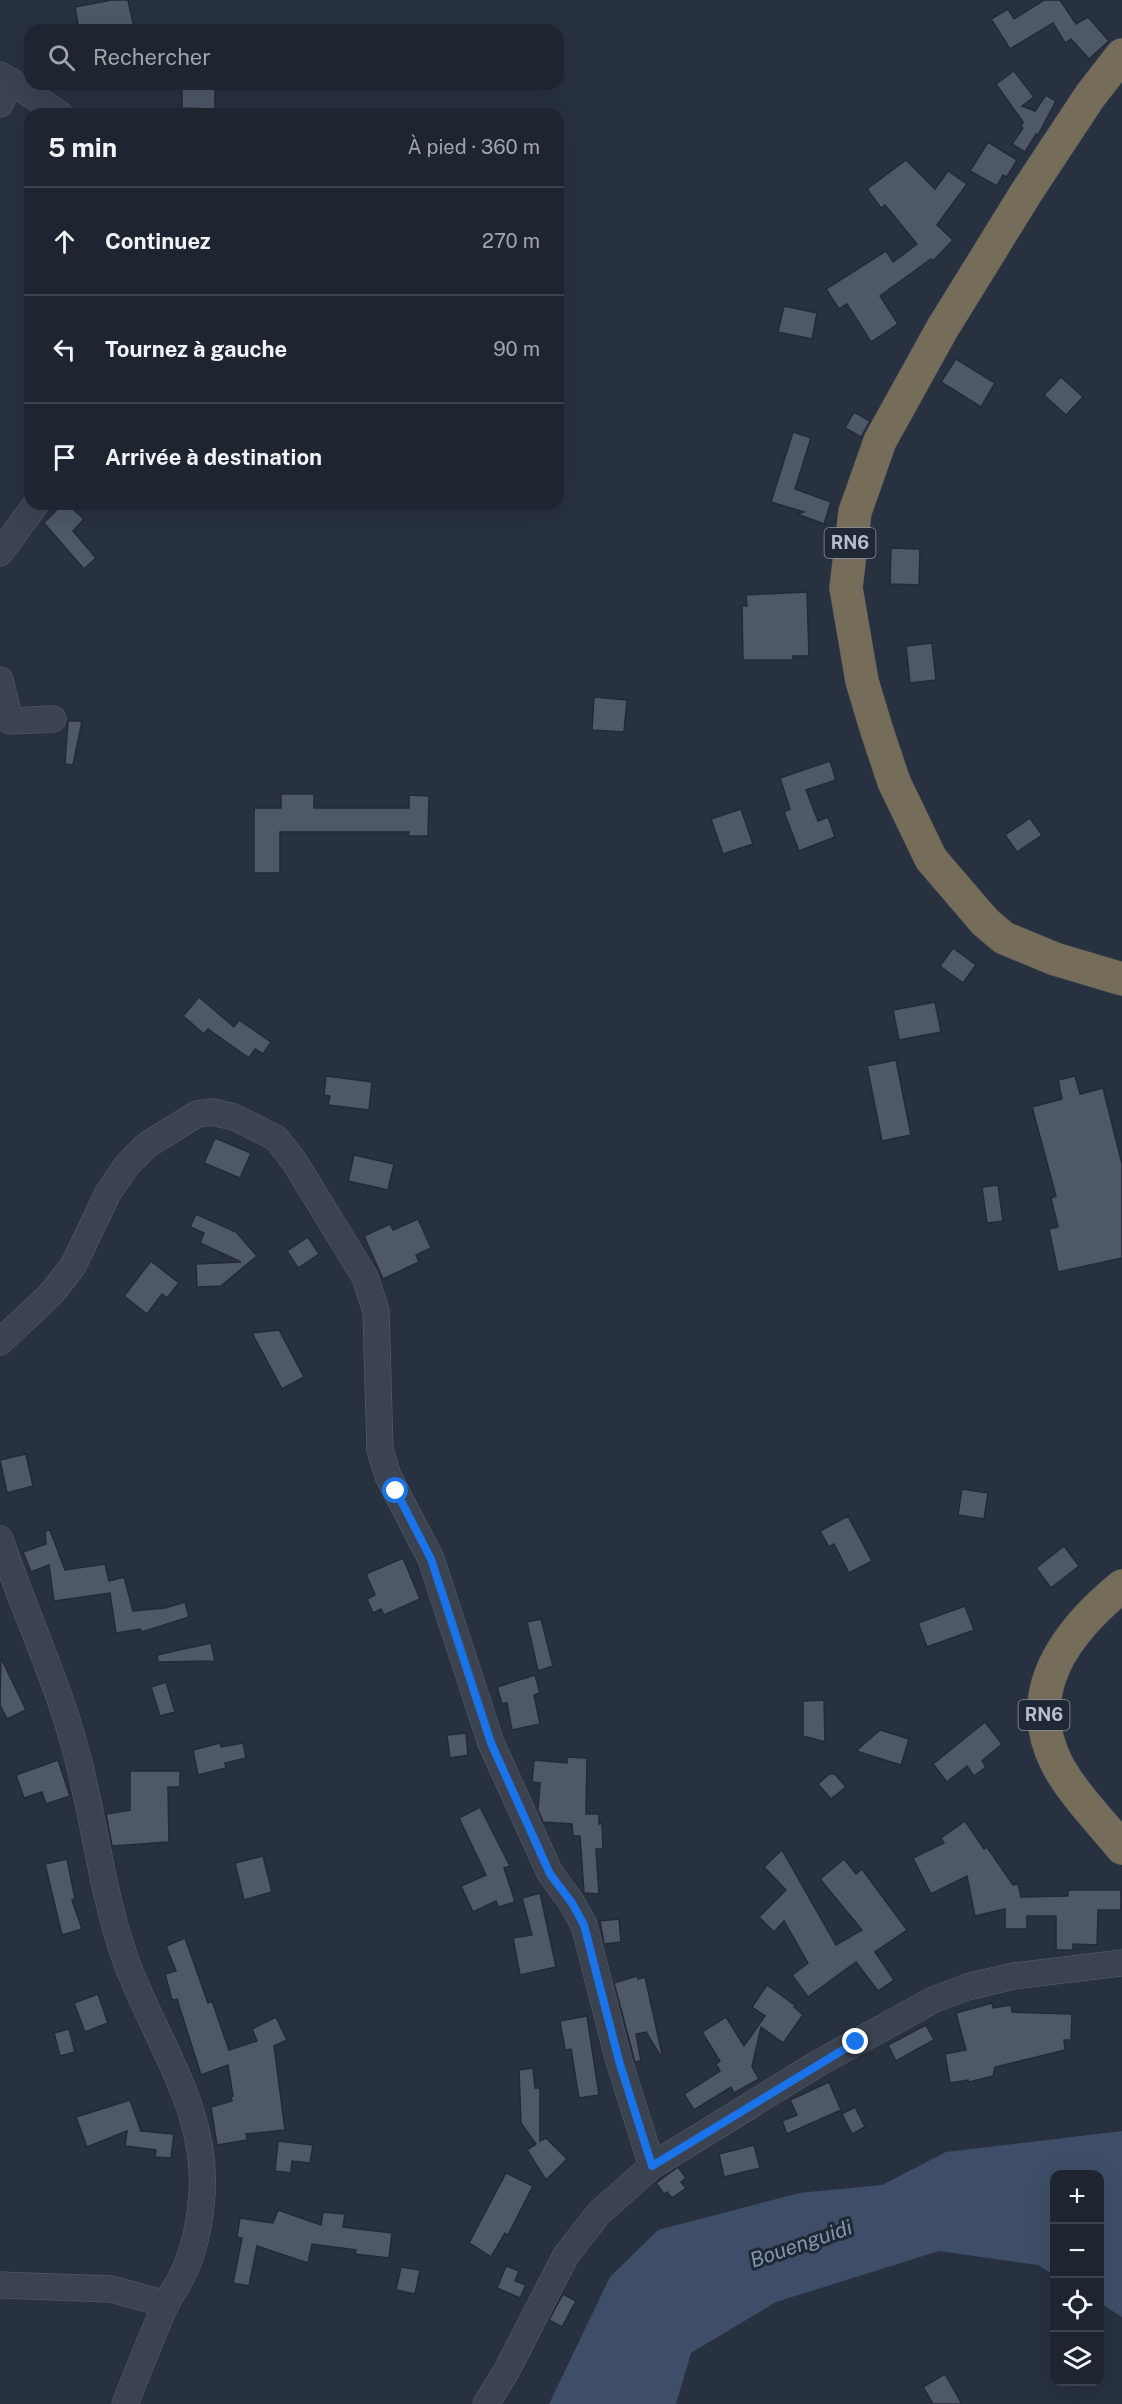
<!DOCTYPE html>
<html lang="fr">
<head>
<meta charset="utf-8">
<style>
  :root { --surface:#1e2530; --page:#2b313c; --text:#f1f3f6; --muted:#a1a5ab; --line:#3c424c }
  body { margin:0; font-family:"Public Sans",sans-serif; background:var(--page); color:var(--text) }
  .controls { position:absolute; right:18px; bottom:18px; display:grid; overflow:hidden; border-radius:12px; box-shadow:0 6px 24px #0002 }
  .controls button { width:54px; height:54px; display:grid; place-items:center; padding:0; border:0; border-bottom:2px solid var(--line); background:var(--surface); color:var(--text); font:30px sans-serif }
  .stop { position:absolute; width:18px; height:18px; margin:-14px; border:4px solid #1a73e8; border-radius:50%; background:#fff }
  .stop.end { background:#1a73e8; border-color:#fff; box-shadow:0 2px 6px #0008 }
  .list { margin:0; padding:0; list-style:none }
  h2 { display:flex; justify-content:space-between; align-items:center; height:78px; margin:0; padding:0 24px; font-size:26px }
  h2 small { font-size:20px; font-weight:400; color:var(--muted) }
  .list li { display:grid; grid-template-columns:39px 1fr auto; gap:18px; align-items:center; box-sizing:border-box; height:108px; padding:0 24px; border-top:2px solid var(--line) }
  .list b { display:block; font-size:22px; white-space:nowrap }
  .list em { font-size:20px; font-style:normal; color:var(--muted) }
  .icon { flex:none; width:33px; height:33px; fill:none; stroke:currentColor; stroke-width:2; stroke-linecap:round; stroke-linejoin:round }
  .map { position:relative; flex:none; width:1122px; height:2404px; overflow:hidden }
  .search { position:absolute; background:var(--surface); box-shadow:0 6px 24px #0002; left:24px; top:24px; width:540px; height:66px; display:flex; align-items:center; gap:15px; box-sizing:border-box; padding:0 21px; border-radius:18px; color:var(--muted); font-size:22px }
  .panel { position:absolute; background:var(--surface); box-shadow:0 6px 24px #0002; left:24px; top:108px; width:540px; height:402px; border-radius:18px }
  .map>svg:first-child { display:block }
  .water { fill:#3f4e68 }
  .building { fill:#4e5869; stroke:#232a37; stroke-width:1.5 }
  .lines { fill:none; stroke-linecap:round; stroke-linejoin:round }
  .minor-casing { stroke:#5a616d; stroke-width:27 }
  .highway-casing { stroke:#474e5a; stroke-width:34 }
  .minor { stroke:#3c4350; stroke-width:26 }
  .highway { stroke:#756c59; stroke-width:33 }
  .route { stroke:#1a73e8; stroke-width:8 }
  .labels { text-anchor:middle; stroke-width:6; stroke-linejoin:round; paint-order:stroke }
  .shield { fill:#212835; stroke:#8b919d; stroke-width:1.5 }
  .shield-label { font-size:18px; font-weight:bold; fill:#b9beca }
  .water-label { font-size:21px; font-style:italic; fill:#8293b0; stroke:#212835 }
</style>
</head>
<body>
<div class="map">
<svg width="1122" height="2404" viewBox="0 0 1122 2404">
  <rect width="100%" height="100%" fill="#283140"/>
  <polygon class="water" points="1122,2131 1122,2317 1100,2303 1100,2174 1054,2174 1054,2275 1038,2265 939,2251 776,2302 691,2353 676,2404 549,2404 610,2277 658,2230 799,2193 882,2185 946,2152"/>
  <g class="building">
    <polygon points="112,0 128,0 134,28 79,30 75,7"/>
    <polygon points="1044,0 1060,0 1076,24 1088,17 1109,41 1089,59 1071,39 1065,43 1053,23 1010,49 991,19 1008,9 1014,19"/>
    <polygon points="1014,71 1034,97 1022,106 1035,111 1046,95 1056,101 1038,135 1036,134 1025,152 1012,144 1023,128 1021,127 1023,122 996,84"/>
    <polygon points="182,86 215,86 215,109 182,108"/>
    <polygon points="988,142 1017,160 1007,177 1003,175 997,186 970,171"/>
    <polygon points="906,160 935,189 948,171 967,184 937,225 953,240 933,261 931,259 880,296 898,324 871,342 847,304 839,309 826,289 886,251 893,262 917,244 885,205 881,208 867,189"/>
    <polygon points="784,306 817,313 812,339 778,332"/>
    <polygon points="956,359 995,383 981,407 941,382"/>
    <polygon points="1061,377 1083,397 1066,415 1044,395"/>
    <polygon points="854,412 870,421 861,437 845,428"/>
    <polygon points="793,432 811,438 795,489 831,502 824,524 797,514 804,512 771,502"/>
    <polygon points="62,504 67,504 84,519 73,531 96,558 84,569 44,523"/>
    <polygon points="891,548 920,549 919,585 890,584"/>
    <polygon points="807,592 809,656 793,656 793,660 743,660 742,606 747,606 746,595"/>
    <polygon points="932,643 936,680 910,683 906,646"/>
    <polygon points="594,697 627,700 624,732 592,730"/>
    <polygon points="68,721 82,721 73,765 65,764"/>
    <polygon points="830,761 836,780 806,790 818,821 828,817 835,837 799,851 784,812 790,809 780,778"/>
    <polygon points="281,794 314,794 314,808 409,808 409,795 429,796 428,836 408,836 409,832 280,832 280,873 254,873 254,808 281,808"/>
    <polygon points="741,809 753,844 723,854 711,819"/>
    <polygon points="1030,818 1042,835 1017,852 1005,835"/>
    <polygon points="953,948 976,965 963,983 940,966"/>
    <polygon points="199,997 234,1027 239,1020 271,1042 263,1054 255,1049 249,1058 208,1029 204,1034 183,1016"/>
    <polygon points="935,1002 941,1032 899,1040 893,1010"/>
    <polygon points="896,1060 911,1135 882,1141 867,1066"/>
    <polygon points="326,1076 372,1082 369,1110 328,1105 330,1096 324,1095"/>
    <polygon points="1075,1076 1080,1094 1103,1088 1122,1164 1122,1258 1058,1272 1049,1229 1058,1227 1051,1198 1056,1196 1032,1107 1062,1099 1058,1080"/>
    <polygon points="215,1138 251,1153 240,1178 204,1163"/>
    <polygon points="354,1155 394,1164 388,1190 348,1181"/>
    <polygon points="998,1185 1003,1221 987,1223 982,1187"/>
    <polygon points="196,1214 236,1232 257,1256 221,1286 197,1287 196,1264 241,1262 200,1243 204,1233 190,1227"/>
    <polygon points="418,1219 431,1248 416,1255 419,1262 383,1279 364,1236 390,1224 393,1230"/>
    <polygon points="308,1237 319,1254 298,1268 287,1251"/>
    <polygon points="151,1261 179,1283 167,1298 162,1294 147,1314 124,1296"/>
    <polygon points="279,1330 304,1377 282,1389 252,1333"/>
    <polygon points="26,1454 33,1486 7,1493 0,1460"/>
    <polygon points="962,1489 988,1493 984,1519 958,1515"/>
    <polygon points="848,1516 872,1561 849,1573 834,1544 829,1547 820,1531"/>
    <polygon points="50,1530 65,1570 105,1564 109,1581 124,1577 133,1611 165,1608 185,1602 189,1617 142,1632 140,1629 116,1633 110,1593 54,1601 49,1565 31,1572 23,1552 46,1544 45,1531"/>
    <polygon points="1064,1546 1079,1566 1051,1588 1036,1568"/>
    <polygon points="403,1558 420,1599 384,1615 381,1609 373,1613 367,1599 375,1595 366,1574"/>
    <polygon points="965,1606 974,1630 927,1647 918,1623"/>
    <polygon points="541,1619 553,1666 538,1671 527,1622"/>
    <polygon points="211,1643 215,1661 158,1662 157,1655"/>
    <polygon points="1,1658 26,1710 7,1719 0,1705"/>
    <polygon points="535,1675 540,1693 534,1695 540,1724 512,1730 507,1703 502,1704 497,1687"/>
    <polygon points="166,1682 175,1712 160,1716 151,1687"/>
    <polygon points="824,1700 825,1742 803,1736 803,1701"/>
    <polygon points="985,1722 1002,1744 982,1761 986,1767 974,1776 967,1766 947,1782 933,1764"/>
    <polygon points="880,1730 909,1739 901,1765 856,1751"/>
    <polygon points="466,1733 468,1755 450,1758 447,1735"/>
    <polygon points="220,1743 221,1747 243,1743 246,1758 225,1763 226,1768 198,1775 193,1750"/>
    <polygon points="567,1757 587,1758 586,1814 599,1814 599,1824 602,1823 603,1849 596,1849 599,1894 584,1893 580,1836 573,1836 572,1824 543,1822 538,1810 540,1783 532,1782 534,1760 567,1763"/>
    <polygon points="58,1760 70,1796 46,1804 42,1792 24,1798 16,1775"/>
    <polygon points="130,1771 180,1771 180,1787 168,1787 169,1842 112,1846 106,1814 130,1810"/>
    <polygon points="829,1774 835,1774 846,1787 831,1799 818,1784"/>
    <polygon points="480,1807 510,1866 504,1868 515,1902 498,1907 496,1901 473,1912 461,1886 486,1875 459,1818"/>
    <polygon points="965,1821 984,1849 987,1847 1013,1885 1018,1884 1021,1897 1068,1896 1068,1890 1121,1890 1121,1910 1098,1910 1097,1945 1073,1944 1073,1950 1056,1950 1056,1916 1027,1916 1027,1929 1005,1929 1005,1909 975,1916 967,1876 931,1894 913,1858 944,1843 941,1838"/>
    <polygon points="782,1850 836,1945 862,1930 820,1879 844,1859 856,1874 862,1869 907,1930 875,1952 894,1980 878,1991 856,1962 808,1997 792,1975 808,1963 784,1921 774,1932 759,1917 786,1890 764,1867"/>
    <polygon points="263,1856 272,1892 244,1900 235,1863"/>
    <polygon points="67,1859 75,1899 72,1900 82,1929 62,1935 45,1864"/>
    <polygon points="540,1893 556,1967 520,1975 513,1938 532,1935 522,1898"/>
    <polygon points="619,1919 621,1942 604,1944 600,1921"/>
    <polygon points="185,1938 208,2003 212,2001 229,2050 257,2041 252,2029 276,2017 287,2040 274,2046 285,2130 246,2134 247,2140 217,2145 211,2107 232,2101 231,2097 233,2096 228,2065 201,2075 177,1999 172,2000 165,1974 176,1971 166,1946"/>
    <polygon points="637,1976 638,1979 645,1977 662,2054 660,2055 646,2032 636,2034 641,2061 635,2062 614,1983"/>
    <polygon points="767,1985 796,2006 794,2007 803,2015 783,2043 761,2027 752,2067 759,2079 734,2093 731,2087 694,2110 684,2094 720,2071 716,2064 720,2061 702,2032 726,2017 744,2046 765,2016 752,2007"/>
    <polygon points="98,1994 108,2023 85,2032 74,2003"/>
    <polygon points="992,2003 993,2008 1011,2005 1012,2012 1072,2014 1071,2040 1064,2040 1065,2050 995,2067 993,2076 969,2082 968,2080 950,2083 945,2054 966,2050 956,2013"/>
    <polygon points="587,2016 599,2095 579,2098 571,2049 565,2050 560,2021"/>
    <polygon points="926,2025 934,2040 896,2061 888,2045"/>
    <polygon points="69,2029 75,2052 60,2056 54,2033"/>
    <polygon points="533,2068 535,2088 540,2088 540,2141 546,2138 567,2159 546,2180 527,2150 536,2144 521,2123 519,2070"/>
    <polygon points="829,2082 841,2110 787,2134 782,2121 797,2115 790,2100"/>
    <polygon points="130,2100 141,2131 174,2134 171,2158 155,2157 156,2150 125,2146 127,2131 87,2147 76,2117"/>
    <polygon points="855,2107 865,2127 852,2134 842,2114"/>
    <polygon points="278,2141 313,2145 310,2163 292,2161 291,2173 275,2171"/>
    <polygon points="754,2145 760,2168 724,2177 719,2154"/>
    <polygon points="678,2167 686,2178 681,2182 686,2188 672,2198 667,2192 664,2194 656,2183"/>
    <polygon points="506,2173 533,2186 508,2235 505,2233 491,2257 469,2243"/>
    <polygon points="278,2210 321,2225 323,2212 345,2214 343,2227 392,2233 389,2258 355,2254 356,2250 312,2244 308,2263 257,2246 249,2286 233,2283 242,2238 237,2237 240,2218 273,2223"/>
    <polygon points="506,2266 519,2271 515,2281 526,2285 520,2298 497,2288"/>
    <polygon points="401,2267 420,2270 415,2294 396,2290"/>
    <polygon points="563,2294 576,2301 562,2327 549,2320"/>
    <polygon points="945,2374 962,2404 933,2404 923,2387"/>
  </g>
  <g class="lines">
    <defs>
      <g id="minor">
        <polyline points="0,75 60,114"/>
        <polyline points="0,104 11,81"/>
        <polyline points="0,553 36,504"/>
        <polyline points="0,680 10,721 53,719"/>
        <polyline points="0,1342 50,1295 73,1266 108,1193 127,1165 147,1145 197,1114 212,1112 234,1117 276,1138 294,1161 365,1277 376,1311 380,1450 388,1476 431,1559 491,1743 550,1873 572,1903 584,1925 619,2061 652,2166"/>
        <path d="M0,1539C24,1611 58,1681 77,1755C95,1823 102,1894 126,1961C154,2038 208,2108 202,2194C200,2221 195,2249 183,2274C178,2285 170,2295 165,2306C151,2338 138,2371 125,2404"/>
        <polyline points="0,2285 111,2289 166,2304"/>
        <polyline points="486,2404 507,2370 566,2255 599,2213 652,2166 817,2064 933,2000 967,1987 1014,1976 1122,1963"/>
      </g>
      <g id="highway">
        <polyline points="1122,55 1090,96 1026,193 942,329 880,441 855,512 846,588 862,681 876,728 894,782 931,859 985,922 1004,938 1055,959 1122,979"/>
        <path d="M1122,1586C1067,1631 1020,1691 1057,1764C1073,1794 1101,1822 1122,1848"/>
      </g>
    </defs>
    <use href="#minor" class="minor-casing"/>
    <use href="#highway" class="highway-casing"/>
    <use href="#minor" class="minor"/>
    <use href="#highway" class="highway"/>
  </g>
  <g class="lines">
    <polyline class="route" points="396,1491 431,1559 491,1743 550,1874 572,1903 584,1925 619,2061 652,2166 856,2042"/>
  </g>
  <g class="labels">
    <g class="shield">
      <rect x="824.5" y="528" width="51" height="30" rx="4.5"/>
      <rect x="1018.5" y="1700" width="51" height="30" rx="4.5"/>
    </g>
    <g class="shield-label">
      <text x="850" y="549">RN6</text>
      <text x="1044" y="1721">RN6</text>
    </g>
    <g class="water-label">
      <text transform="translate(801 2244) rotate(-19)" y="7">Bouenguidi</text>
    </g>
  </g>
</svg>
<div class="controls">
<button>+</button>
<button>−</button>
<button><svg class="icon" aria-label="locate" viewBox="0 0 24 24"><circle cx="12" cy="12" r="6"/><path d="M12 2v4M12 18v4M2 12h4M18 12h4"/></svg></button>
<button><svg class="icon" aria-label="layers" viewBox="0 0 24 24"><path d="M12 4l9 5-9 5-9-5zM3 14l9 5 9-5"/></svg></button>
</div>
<div class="stop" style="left:396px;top:1491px"></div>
<div class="stop end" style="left:856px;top:2042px"></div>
<div class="search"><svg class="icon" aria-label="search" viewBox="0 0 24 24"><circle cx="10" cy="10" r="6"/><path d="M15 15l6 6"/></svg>Rechercher</div>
<section class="panel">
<h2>5 min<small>À pied · 360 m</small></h2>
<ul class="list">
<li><svg class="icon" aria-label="ahead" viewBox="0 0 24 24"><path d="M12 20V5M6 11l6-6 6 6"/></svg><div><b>Continuez</b></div><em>270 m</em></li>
<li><svg class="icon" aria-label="left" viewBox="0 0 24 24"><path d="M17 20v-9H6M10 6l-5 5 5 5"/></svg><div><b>Tournez à gauche</b></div><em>90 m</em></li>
<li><svg class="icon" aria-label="arrive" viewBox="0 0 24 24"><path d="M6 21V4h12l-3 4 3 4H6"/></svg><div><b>Arrivée à destination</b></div></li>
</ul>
</section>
</div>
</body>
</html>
